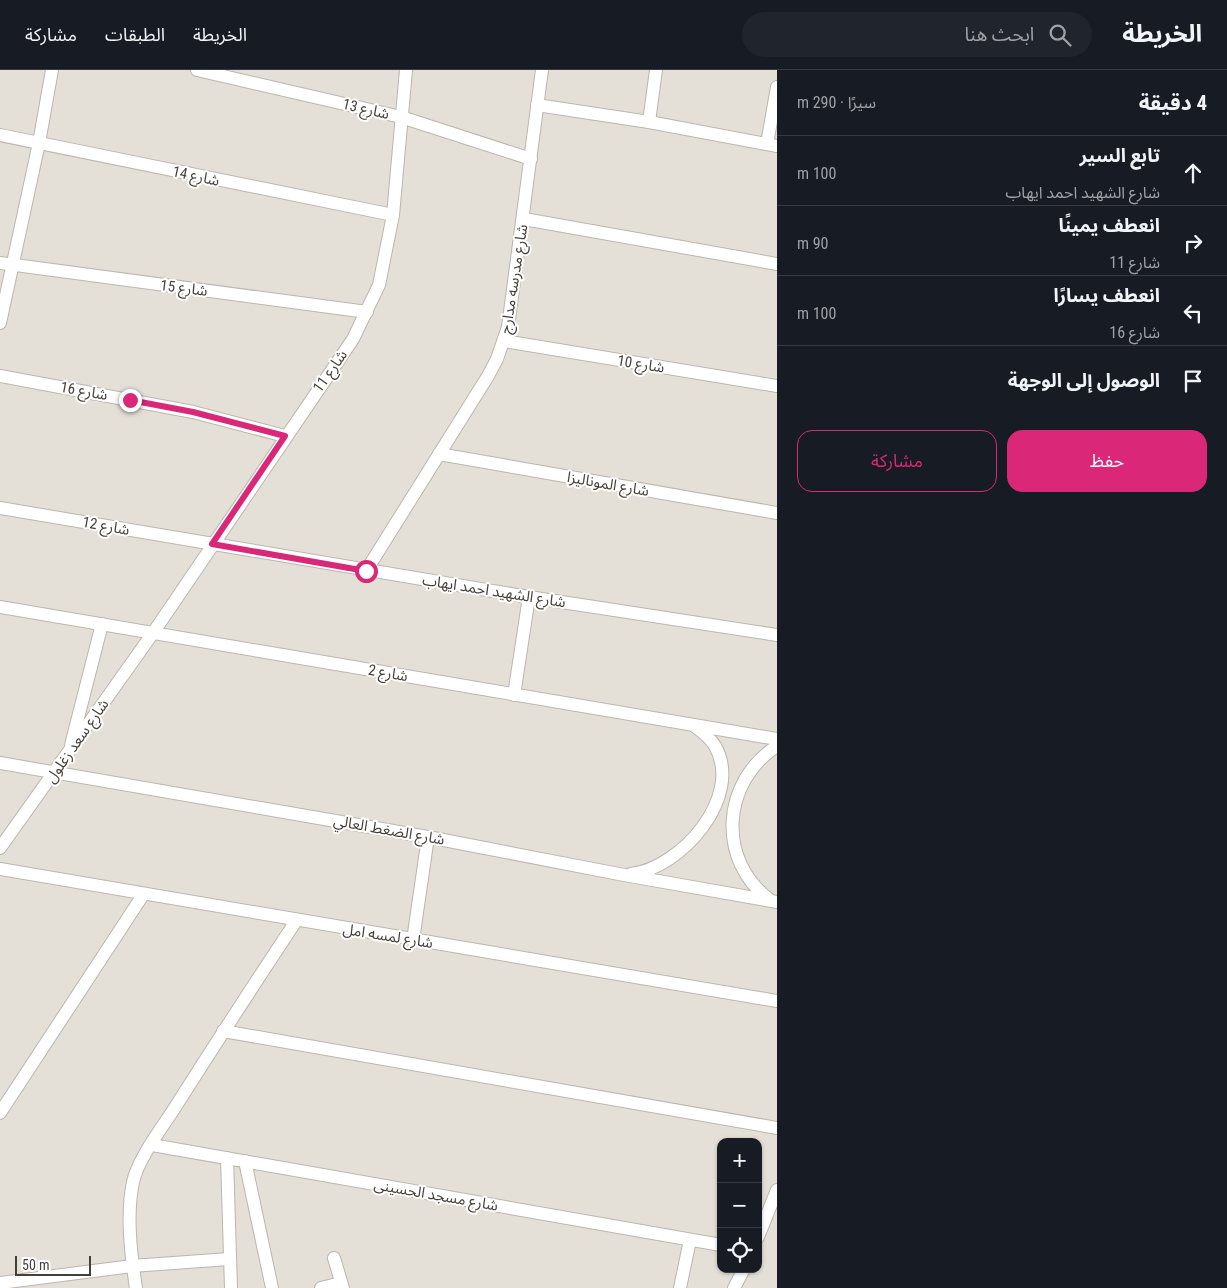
<!DOCTYPE html>
<html lang="ar">
<head>
<meta charset="utf-8">
<style>
  :root { --surface:#171b24; --page:#20242c; --text:#f1f3f6; --muted:#9ea1a6; --line:#363941; --accent:#db2777 }
  body { margin:0; font-family:"Roboto Condensed","Noto Sans Arabic",sans-serif; background:var(--page); color:var(--text); direction:rtl }
  .controls { position:absolute; right:15px; bottom:15px; display:grid; overflow:hidden; border-radius:10px; box-shadow:0 1px 4px #0004 }
  .controls button { width:45px; height:45px; display:grid; place-items:center; padding:0; border:0; border-bottom:1px solid var(--line); background:var(--surface); color:var(--text); font:25px sans-serif }
  .scale { position:absolute; left:15px; bottom:12px; width:76px; box-sizing:border-box; padding-left:5px; border:2px solid #453f38; border-top:0; font-size:14px; line-height:18px; white-space:nowrap; color:#453f38; -webkit-text-stroke:4px #fff; paint-order:stroke }
  .stop { position:absolute; width:15px; height:15px; margin:-11px; border:4px solid #db2777; border-radius:50%; background:#fff }
  .stop.end { background:#db2777; border-color:#fff; box-shadow:0 1px 5px #0008 }
  .list { margin:0; padding:0; list-style:none }
  h2 { display:flex; justify-content:space-between; align-items:center; height:65px; margin:0; padding:0 20px; font-size:21px }
  h2 small { font-size:16px; font-weight:400; color:var(--muted) }
  .list li { display:grid; grid-template-columns:32px 1fr auto; gap:15px; align-items:center; box-sizing:border-box; height:70px; padding:0 20px; border-top:1px solid var(--line) }
  .list b { display:block; font-size:19px; white-space:nowrap }
  .list p { margin:0; font-size:16px; white-space:nowrap; color:var(--muted) }
  .list em { font-size:16px; font-style:normal; color:var(--muted) }
  .actions { display:flex; gap:10px; padding:15px 20px }
  .actions a { flex:1; padding:11px 0; border:1px solid var(--accent); border-radius:15px; text-align:center; font-size:18px; color:var(--accent) }
  .actions .main { background:var(--accent); color:#fff }
  .icon { flex:none; width:28px; height:28px; fill:none; stroke:currentColor; stroke-width:2; stroke-linecap:round; stroke-linejoin:round }
  .map { position:relative; flex:none; width:777px; height:1218px; overflow:hidden; direction:ltr }
  header { display:flex; align-items:center; gap:30px; box-sizing:border-box; height:70px; padding:0 25px; background:var(--surface); border-bottom:1px solid var(--line) }
  header strong { font-size:24px }
  nav { display:flex; gap:28px; margin-inline-start:auto; font-size:18px }
  .search { width:350px; height:45px; background:var(--page); display:flex; align-items:center; gap:12px; box-sizing:border-box; padding:0 18px; border-radius:28px; color:var(--muted); font-size:19px }
  main { display:flex }
  aside { flex:1; background:var(--surface) }
  .map>svg:first-child { display:block }
  .residential { fill:#e5e0d7; fill-rule:evenodd }
  .lines { fill:none; stroke-linecap:round; stroke-linejoin:round }
  .minor-casing { stroke:#bcb6ac; stroke-width:14 }
  .minor { stroke:#fff; stroke-width:12 }
  .route { stroke:#db2777; stroke-width:6 }
  .labels { text-anchor:middle; stroke-width:4; stroke-linejoin:round; paint-order:stroke }
  .street-label { font-size:15px; fill:#453f38; stroke:#fff }
</style>
</head>
<body>
<header>
<strong>الخريطة</strong>
<div class="search"><svg class="icon" aria-label="search" viewBox="0 0 24 24"><circle cx="10" cy="10" r="6"/><path d="M15 15l6 6"/></svg>ابحث هنا</div>
<nav><a>الخريطة</a><a>الطبقات</a><a>مشاركة</a></nav>
</header>
<main>
<aside>
<h2>4 دقيقة<small>سيرًا · 290 m</small></h2>
<ul class="list">
<li><svg class="icon" aria-label="ahead" viewBox="0 0 24 24"><path d="M12 20V5M6 11l6-6 6 6"/></svg><div><b>تابع السير</b><p>شارع الشهيد احمد ايهاب</p></div><em>100 m</em></li>
<li><svg class="icon" aria-label="right" viewBox="0 0 24 24"><path d="M7 20v-9h11M14 6l5 5-5 5"/></svg><div><b>انعطف يمينًا</b><p>شارع 11</p></div><em>90 m</em></li>
<li><svg class="icon" aria-label="left" viewBox="0 0 24 24"><path d="M17 20v-9H6M10 6l-5 5 5 5"/></svg><div><b>انعطف يسارًا</b><p>شارع 16</p></div><em>100 m</em></li>
<li><svg class="icon" aria-label="arrive" viewBox="0 0 24 24"><path d="M6 21V4h12l-3 4 3 4H6"/></svg><div><b>الوصول إلى الوجهة</b></div></li>
</ul>
<div class="actions"><a class="main">حفظ</a><a>مشاركة</a></div>
</aside>
<div class="map">
<svg width="777" height="1218" viewBox="0 0 777 1218">
  <rect width="100%" height="100%" fill="#f2efe8"/>
  <path class="residential" d="M0,0H777V1218H0ZM721,1072H758V1199H721Z"/>
  <g class="lines">
    <defs>
      <g id="minor">
        <polyline points="197,0 401,47 531,89"/>
        <polyline points="537,35 649,52 777,76"/>
        <polyline points="649,52 656,0"/>
        <polyline points="0,65 393,145"/>
        <polyline points="767,74 777,17"/>
        <polyline points="524,149 777,194"/>
        <polyline points="0,193 367,242"/>
        <polyline points="0,253 39,73 52,0"/>
        <polyline points="504,271 777,316"/>
        <polyline points="0,306 193,342 285,366"/>
        <polyline points="439,384 777,443"/>
        <polyline points="0,438 529,527 777,565"/>
        <polyline points="366,501 488,306 497,289 508,257 542,0"/>
        <polyline points="0,537 777,669"/>
        <polyline points="514,625 529,527"/>
        <polyline points="71,675 102,554"/>
        <polyline points="0,693 428,767 624,805 777,832"/>
        <polyline points="0,778 153,563 353,269 379,215 393,145 406,0"/>
        <polyline points="0,799 777,931"/>
        <path d="M631,804C681,798 744,727 715,676C710,667 701,661 693,655"/>
        <path d="M770,830C717,791 721,712 777,676"/>
        <polyline points="413,870 428,767"/>
        <polyline points="223,961 777,1058"/>
        <polyline points="0,1043 143,825"/>
        <polyline points="152,1075 721,1175"/>
        <polyline points="227,1088 231,1218"/>
        <polyline points="245,1091 272,1218"/>
        <polyline points="758,1167 777,1120"/>
        <polyline points="334,1188 343,1218"/>
        <polyline points="0,1213 132,1196 229,1189"/>
        <path d="M136,1218C131,1185 126,1145 133,1112C138,1089 161,1059 174,1039C214,976 255,913 296,851"/>
        <polyline points="321,1218 341,1213"/>
        <polyline points="680,1218 690,1170"/>
        <polyline points="734,1218 744,1199"/>
      </g>
    </defs>
    <use href="#minor" class="minor-casing"/>
    <use href="#minor" class="minor"/>
  </g>
  <g class="lines">
    <polyline class="route" points="130,330 193,342 285,366 212,474 366,501"/>
  </g>
  <g class="labels">
    <g class="street-label">
      <text transform="translate(366 39) rotate(13)" y="5">شارع 13</text>
      <text transform="translate(196 106) rotate(12)" y="5">شارع 14</text>
      <text transform="translate(514 209) rotate(-81)" y="5">شارع مدرسه مدارج</text>
      <text transform="translate(184 218) rotate(7)" y="5">شارع 15</text>
      <text transform="translate(641 294) rotate(9)" y="5">شارع 10</text>
      <text transform="translate(330 301) rotate(-55)" y="5">شارع 11</text>
      <text transform="translate(84 321) rotate(10)" y="5">شارع 16</text>
      <text transform="translate(608 414) rotate(10)" y="5">شارع الموناليزا</text>
      <text transform="translate(106 456) rotate(10)" y="5">شارع 12</text>
      <text transform="translate(494 521) rotate(9)" y="5">شارع الشهيد احمد ايهاب</text>
      <text transform="translate(388 603) rotate(10)" y="5">شارع 2</text>
      <text transform="translate(77 671) rotate(-55)" y="5">شارع سعد زغلول</text>
      <text transform="translate(389 760) rotate(10)" y="5">شارع الضغط العالي</text>
      <text transform="translate(388 866) rotate(9)" y="5">شارع لمسه امل</text>
      <text transform="translate(436 1125) rotate(10)" y="5">شارع مسجد الحسينى</text>
    </g>
  </g>
</svg>
<div class="controls">
<button>+</button>
<button>−</button>
<button><svg class="icon" aria-label="locate" viewBox="0 0 24 24"><circle cx="12" cy="12" r="6"/><path d="M12 2v4M12 18v4M2 12h4M18 12h4"/></svg></button>
</div>
<div class="scale">50 m</div>
<div class="stop" style="left:366px;top:501px"></div>
<div class="stop end" style="left:130px;top:330px"></div>
</div>
</main>
</body>
</html>
